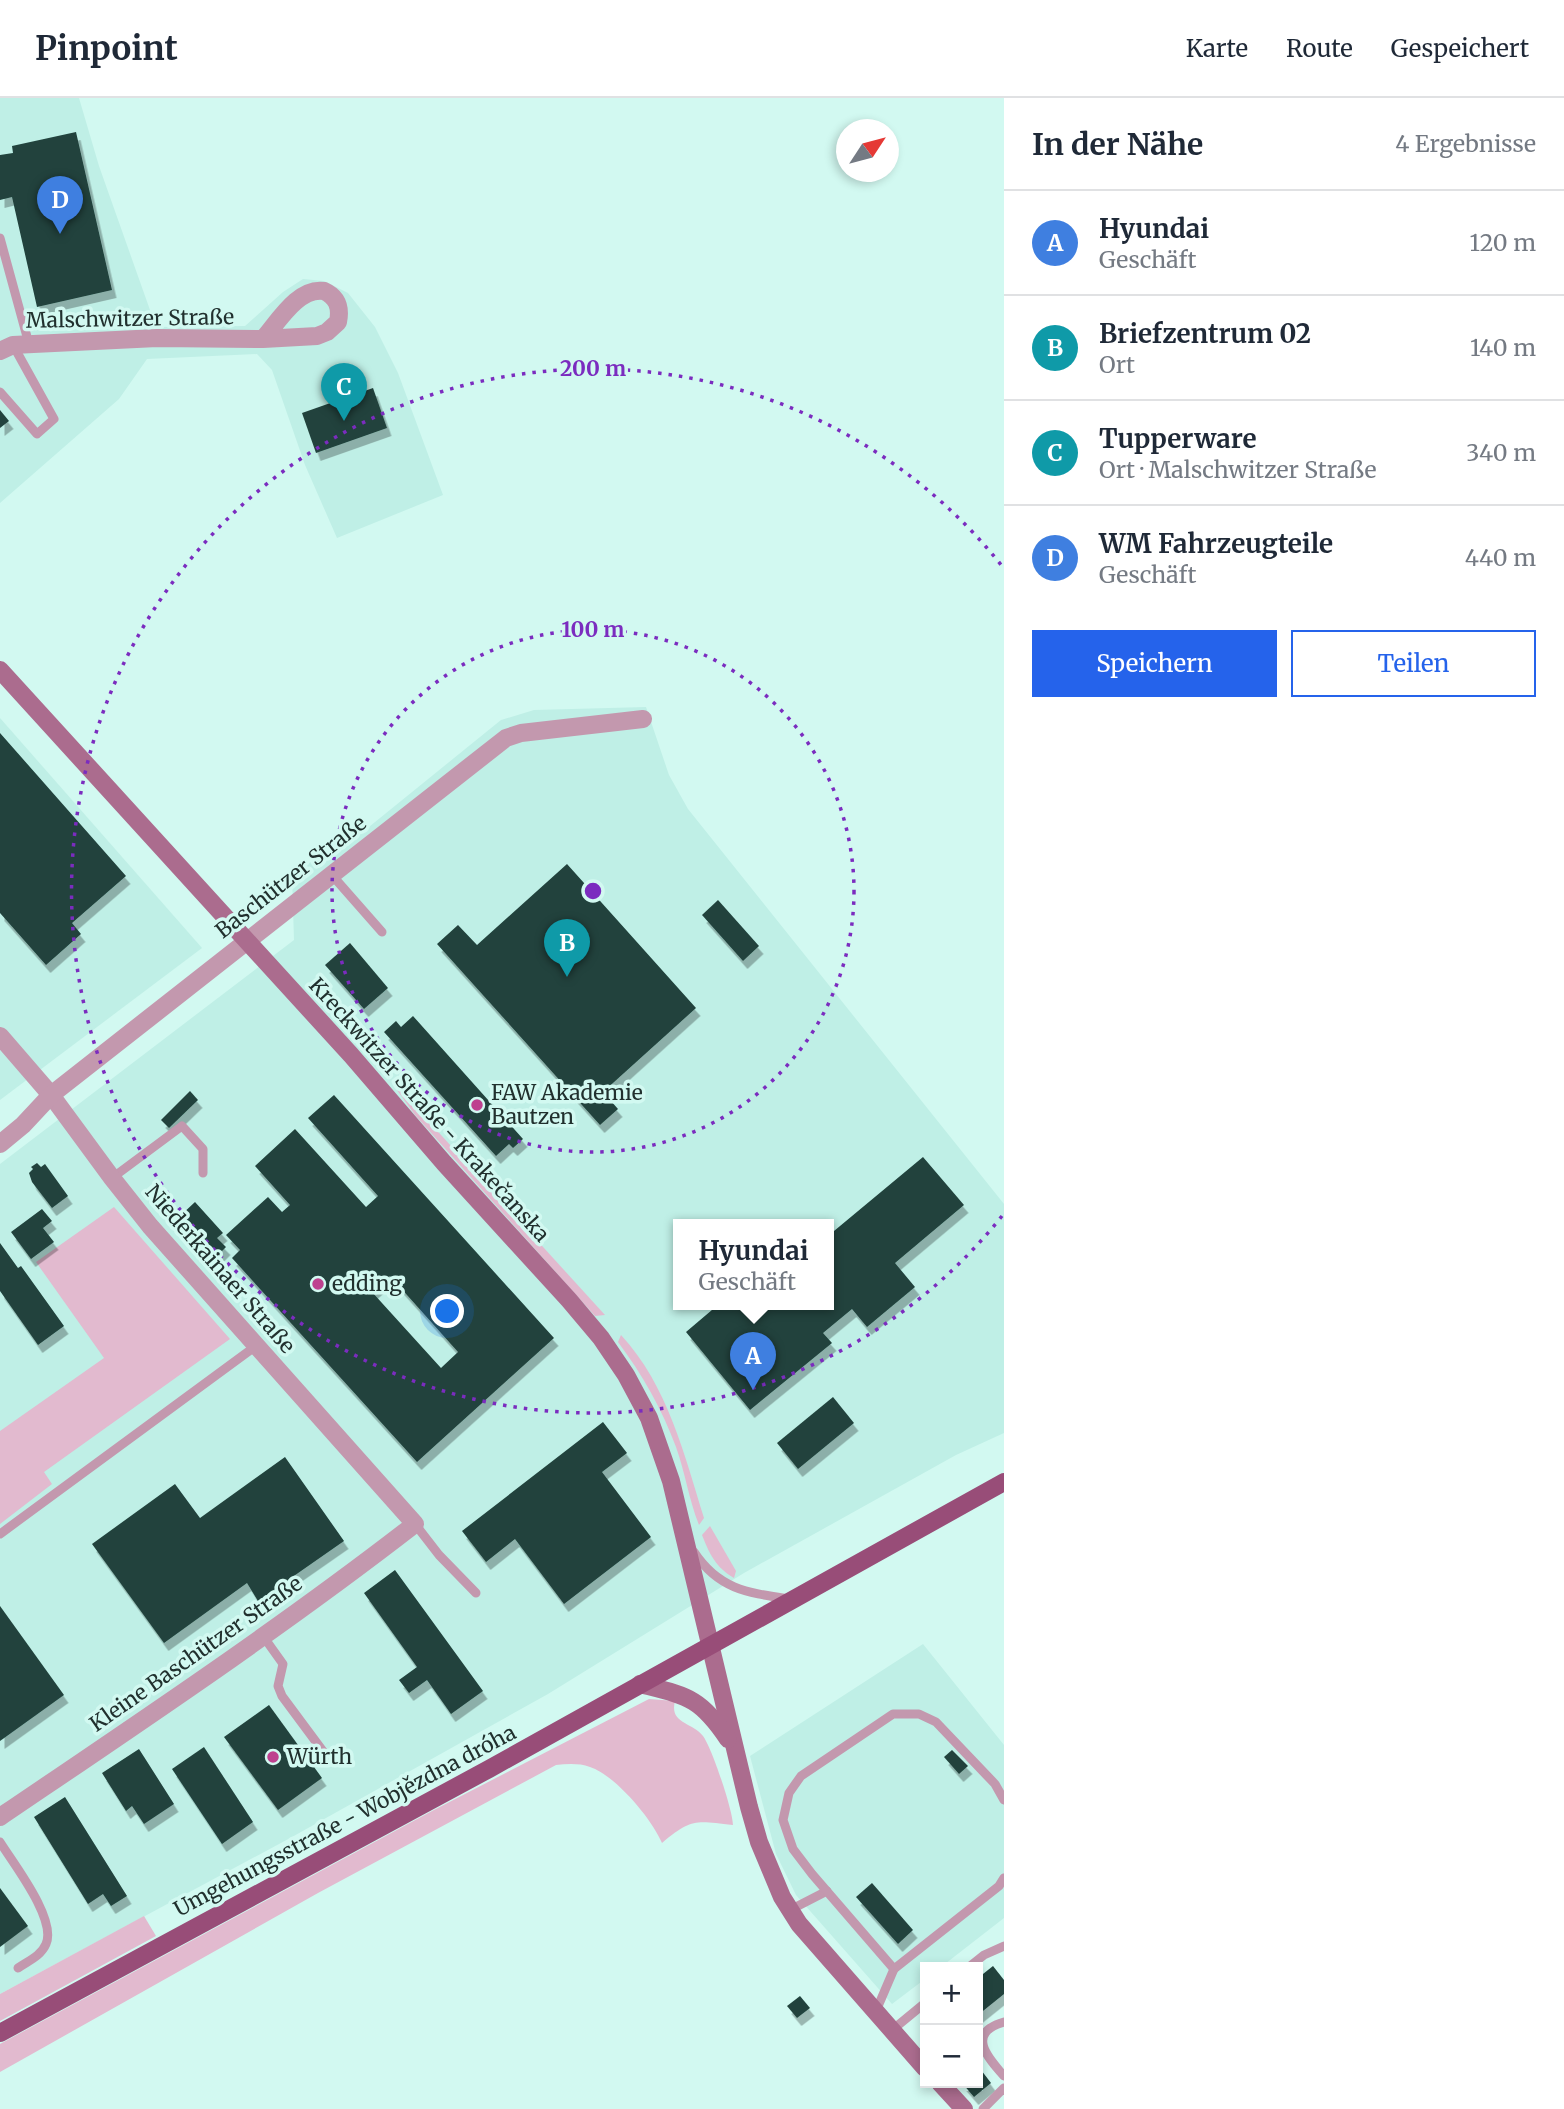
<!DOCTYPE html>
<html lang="de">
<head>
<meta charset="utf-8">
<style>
  :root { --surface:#fff; --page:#f2f2f3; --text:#1f2937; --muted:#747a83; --line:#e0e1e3; --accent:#2563eb }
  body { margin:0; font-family:Merriweather,serif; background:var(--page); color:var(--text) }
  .controls { position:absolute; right:21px; bottom:21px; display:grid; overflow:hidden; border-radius:0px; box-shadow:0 4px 10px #0003 }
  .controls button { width:63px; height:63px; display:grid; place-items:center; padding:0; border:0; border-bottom:2px solid var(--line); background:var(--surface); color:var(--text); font:35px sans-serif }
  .compass { position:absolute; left:836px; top:21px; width:63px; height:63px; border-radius:50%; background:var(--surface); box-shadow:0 4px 10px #0003; rotate:54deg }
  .you { position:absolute; left:448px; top:1214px; width:24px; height:24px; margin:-18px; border:5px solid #fff; border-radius:50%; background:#1a73e8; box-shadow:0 0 0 10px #1a73e833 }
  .badge { display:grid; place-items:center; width:46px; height:46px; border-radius:50%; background:var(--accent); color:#fff; font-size:23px; font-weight:700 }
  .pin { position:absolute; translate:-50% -58px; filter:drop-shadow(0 2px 4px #0008) }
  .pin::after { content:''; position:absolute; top:37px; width:24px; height:21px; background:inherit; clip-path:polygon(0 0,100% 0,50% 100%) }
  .popup { position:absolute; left:673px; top:1121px; width:161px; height:91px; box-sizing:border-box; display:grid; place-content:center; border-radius:0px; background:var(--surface); filter:drop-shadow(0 2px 5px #0005); font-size:23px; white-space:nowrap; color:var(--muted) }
  .popup b { font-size:26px; color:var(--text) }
  .popup::after { content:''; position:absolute; left:50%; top:100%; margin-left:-14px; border:14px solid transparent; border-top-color:var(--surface) }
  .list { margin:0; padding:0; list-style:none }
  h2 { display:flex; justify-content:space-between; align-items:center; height:91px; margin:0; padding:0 28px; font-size:30px }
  h2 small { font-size:23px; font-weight:400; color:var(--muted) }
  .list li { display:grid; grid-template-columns:46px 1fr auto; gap:21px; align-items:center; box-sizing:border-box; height:105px; padding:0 28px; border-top:2px solid var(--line) }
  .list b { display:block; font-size:26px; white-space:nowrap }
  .list p { margin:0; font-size:23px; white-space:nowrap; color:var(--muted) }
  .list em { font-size:23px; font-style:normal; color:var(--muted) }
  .actions { display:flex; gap:14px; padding:21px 28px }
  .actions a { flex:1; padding:16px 0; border:2px solid var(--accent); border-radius:0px; text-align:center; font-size:24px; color:var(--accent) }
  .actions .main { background:var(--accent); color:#fff }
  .map { position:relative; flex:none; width:1004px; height:2011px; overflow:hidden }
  header { display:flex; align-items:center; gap:42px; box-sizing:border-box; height:98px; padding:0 35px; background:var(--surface); border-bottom:2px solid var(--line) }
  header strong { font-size:33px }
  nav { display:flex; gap:38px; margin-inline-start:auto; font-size:24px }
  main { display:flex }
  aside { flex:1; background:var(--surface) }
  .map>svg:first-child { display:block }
  .built { fill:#bfefe6; fill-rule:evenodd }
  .green { fill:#e2bacf }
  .building { fill:#21433d; fill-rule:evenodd; filter:url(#shadow) }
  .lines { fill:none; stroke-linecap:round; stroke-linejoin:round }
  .lane { stroke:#c398ae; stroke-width:9 }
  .street { stroke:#c398ae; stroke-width:18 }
  .secondary { stroke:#ab6c8e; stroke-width:18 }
  .primary { stroke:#984d78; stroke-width:18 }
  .ring { fill:none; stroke:#7b2cbf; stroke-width:3.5; stroke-dasharray:3.5 7 }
  .poi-dot { fill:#be418f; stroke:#d2f9f1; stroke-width:2.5 }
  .labels { text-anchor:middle; stroke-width:7; stroke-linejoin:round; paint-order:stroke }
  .street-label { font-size:21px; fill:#21302e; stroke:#d2f9f1 }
  .poi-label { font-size:21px; fill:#21302e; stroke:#d2f9f1; text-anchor:start }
  .centre { fill:#7b2cbf; stroke:#d2f9f1; stroke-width:3.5 }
  .ring-label { font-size:21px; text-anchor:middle; font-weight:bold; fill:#7b2cbf; stroke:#d2f9f1; stroke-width:7; stroke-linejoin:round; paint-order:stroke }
</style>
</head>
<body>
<header>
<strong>Pinpoint</strong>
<nav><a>Karte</a><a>Route</a><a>Gespeichert</a></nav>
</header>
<main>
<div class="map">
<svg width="1004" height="2011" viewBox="0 0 1004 2011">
  <defs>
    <filter id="shadow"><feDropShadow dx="4.5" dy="8" stdDeviation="0" flood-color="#0004"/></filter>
  </defs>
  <rect width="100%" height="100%" fill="#d2f9f1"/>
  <g class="built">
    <polygon points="0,0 79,0 99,68 156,229 245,228 283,194 303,181 324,183 348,195 375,229 398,275 443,397 337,440 305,367 272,272 257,256 147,261 119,301 0,405"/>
    <path d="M646,609L669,677L688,711L1004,1106V1335L956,1357L744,1475L548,1596L292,1739L0,1896V1066L294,842L292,777L322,756L359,737L501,622L534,612ZM678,1126H828V1206H678Z"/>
    <polygon points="0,620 202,850 0,1002"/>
    <polygon points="923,1546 1004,1647 1004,1820 941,1869 925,1869 925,1881 892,1906 796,1797 776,1756 750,1658"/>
  </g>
  <g class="green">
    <polygon points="397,992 401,993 605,1217 595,1218 415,1017"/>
    <polygon points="114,1109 230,1241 44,1374 52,1386 0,1426 0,1333 104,1260 36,1164"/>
    <path d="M621,1237C668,1288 684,1356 704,1420L699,1427C689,1402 685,1374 676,1349C662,1311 642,1276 618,1244Z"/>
    <path d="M710,1428L736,1473L734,1480C716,1470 709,1455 702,1437Z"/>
    <path d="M649,1601L675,1603C669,1626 692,1624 703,1638C712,1650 733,1713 733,1727C695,1723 692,1720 662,1745C652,1721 615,1677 590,1669C579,1665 567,1666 556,1667L318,1795L0,1974V1946L432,1713Z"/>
    <polygon points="144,1818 156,1838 0,1923 0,1896"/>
  </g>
  <g class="building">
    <polygon points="76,34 112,192 37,209 12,99 0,102 0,57 13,55 12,48"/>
    <polygon points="373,290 387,330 316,355 302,315"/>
    <polygon points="0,312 9,323 0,330"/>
    <polygon points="0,635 126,778 72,825 81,836 46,867 0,815"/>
    <polygon points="567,766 696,910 603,994 618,1011 600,1027 437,846 458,827 477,847"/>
    <polygon points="718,802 759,848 743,863 702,817"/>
    <polygon points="350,845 388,890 364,911 325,867"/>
    <polygon points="413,918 523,1041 513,1050 509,1046 496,1058 384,934 396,923 401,929"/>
    <polygon points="190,993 198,1002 169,1030 161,1022"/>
    <path d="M334,997L554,1240L417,1364L232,1160L240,1152L226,1137L268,1099L282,1114L290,1107L255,1068L295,1031L366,1109L378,1098L308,1020ZM390,1178L458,1254L441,1270L372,1194Z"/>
    <polygon points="923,1059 964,1107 895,1165 915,1189 867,1229 852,1211 823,1235 832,1245 750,1312 686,1234 719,1206 828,1206 828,1138"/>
    <polygon points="37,1065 41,1069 45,1066 68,1098 52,1110 32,1084 29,1075 33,1071 31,1069"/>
    <polygon points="195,1104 223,1135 217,1140 226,1149 216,1159 179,1119"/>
    <polygon points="42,1111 52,1123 43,1130 54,1144 31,1161 11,1134"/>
    <polygon points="0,1145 18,1170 21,1168 64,1228 38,1247 0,1193"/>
    <polygon points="833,1299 854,1325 798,1371 777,1345"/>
    <polygon points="603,1324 627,1355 602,1374 651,1439 564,1506 515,1441 486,1464 462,1433"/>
    <polygon points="285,1359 344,1443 258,1503 247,1485 164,1545 92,1446 175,1386 200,1420"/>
    <polygon points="395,1472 483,1593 451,1616 427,1582 409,1595 399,1582 417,1569 364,1495"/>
    <polygon points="0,1508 64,1597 0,1643"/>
    <polygon points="269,1607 322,1680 278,1712 224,1639"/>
    <polygon points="204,1649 253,1724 222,1746 172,1671"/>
    <polygon points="139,1651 174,1706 144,1726 132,1708 126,1713 102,1675"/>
    <polygon points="952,1652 968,1668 959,1676 944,1659"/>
    <polygon points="65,1699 127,1798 111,1808 103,1796 88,1806 34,1719"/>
    <polygon points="872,1785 913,1832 898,1846 856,1799"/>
    <polygon points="0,1790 28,1828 0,1849"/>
    <polygon points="993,1868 1004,1882 1004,1896 978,1917 978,1880"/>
    <polygon points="800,1898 810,1910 797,1920 787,1908"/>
    <polygon points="978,1968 991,1985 974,1999 962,1985 978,1985"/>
  </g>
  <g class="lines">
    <g class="lane">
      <polyline points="0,140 29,246"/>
      <polyline points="0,294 37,336 54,321 13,247"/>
      <polyline points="331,776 382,834"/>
      <polyline points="112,1080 182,1028 203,1051 203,1075"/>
      <polyline points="415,1426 439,1457 476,1495"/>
      <polyline points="0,1436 256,1248"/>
      <path d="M694,1454C719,1492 749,1495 790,1501"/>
      <polyline points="263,1538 283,1566 278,1588 282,1598 328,1660"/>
      <path d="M0,1744C13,1765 57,1821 46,1846C41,1858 28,1863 18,1870"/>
      <polyline points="790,1812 827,1793"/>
      <polyline points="969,1869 984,1857 1004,1848"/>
      <polyline points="894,1871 812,1776 793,1751 783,1722 789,1695 801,1678 893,1616 919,1616 936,1624 995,1686 1004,1702"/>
      <polyline points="876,1913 894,1871 999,1788 1004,1780"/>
      <path d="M1004,1924C966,1935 987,1959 1004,1978"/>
      <polyline points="891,1933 925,1905"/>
      <polyline points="983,2011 1004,1990"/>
    </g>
    <g class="street">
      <path d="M0,253L13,247L157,240L263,241L317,238L327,234L338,224C341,209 337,199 324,193C298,189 278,224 263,241"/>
      <path d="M0,938L51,997L112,1080L150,1128L415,1426C281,1530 140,1624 0,1719"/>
      <polyline points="0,1046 23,1027 51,997 506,640 521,635 643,621"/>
    </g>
    <g class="secondary">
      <polyline points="0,572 351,957 444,1065 569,1202 601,1240 626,1277 649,1320 671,1383 749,1709 759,1744 782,1799 799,1826 925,1970"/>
      <path d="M640,1586C687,1598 700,1599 728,1641"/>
      <polyline points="940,1985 964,2011"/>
    </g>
    <polyline class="primary" points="0,1935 489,1671 1004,1384"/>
  </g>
  <g class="ring">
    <circle cx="593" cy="793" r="261"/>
    <path d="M1002 1118A522 522 0 1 1 1002 468"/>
  </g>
  <g class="poi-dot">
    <circle cx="477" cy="1007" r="7"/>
    <circle cx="318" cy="1186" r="7"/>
    <circle cx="273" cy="1659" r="7"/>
  </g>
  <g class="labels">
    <g class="street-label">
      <text transform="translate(130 221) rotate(-1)" y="7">Malschwitzer Straße</text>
      <text transform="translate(291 779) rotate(-38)" y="7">Baschützer Straße</text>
      <text transform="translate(429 1012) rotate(48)" y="7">Kreckwitzer Straße - Krakečanska</text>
      <text transform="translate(220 1171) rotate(49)" y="7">Niederkainaer Straße</text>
      <text transform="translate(196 1556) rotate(-35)" y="7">Kleine Baschützer Straße</text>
      <text transform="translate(345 1723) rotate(-28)" y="7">Umgehungsstraße - Wobjězdna dróha</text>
    </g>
    <g class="poi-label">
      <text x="491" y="1002">FAW Akademie<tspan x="491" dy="24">Bautzen</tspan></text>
      <text x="332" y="1193">edding</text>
      <text x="287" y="1666">Würth</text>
    </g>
  </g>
  <circle cx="593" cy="793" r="10" class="centre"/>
  <g class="ring-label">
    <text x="593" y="278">200 m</text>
    <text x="593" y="539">100 m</text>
  </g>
</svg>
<div class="controls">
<button>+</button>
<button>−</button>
</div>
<svg class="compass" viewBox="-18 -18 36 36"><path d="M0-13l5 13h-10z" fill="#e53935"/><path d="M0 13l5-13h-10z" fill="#747a83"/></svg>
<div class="you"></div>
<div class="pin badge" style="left:753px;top:1292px;background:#3f7fe0">A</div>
<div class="popup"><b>Hyundai</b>Geschäft</div>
<div class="pin badge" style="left:567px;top:879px;background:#0f9aa8">B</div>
<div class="pin badge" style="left:344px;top:323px;background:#0f9aa8">C</div>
<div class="pin badge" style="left:60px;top:136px;background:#3f7fe0">D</div>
</div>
<aside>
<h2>In der Nähe<small>4 Ergebnisse</small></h2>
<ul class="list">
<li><span class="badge" style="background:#3f7fe0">A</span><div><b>Hyundai</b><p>Geschäft</p></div><em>120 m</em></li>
<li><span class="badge" style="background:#0f9aa8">B</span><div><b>Briefzentrum 02</b><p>Ort</p></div><em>140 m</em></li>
<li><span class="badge" style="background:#0f9aa8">C</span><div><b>Tupperware</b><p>Ort · Malschwitzer Straße</p></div><em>340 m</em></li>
<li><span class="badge" style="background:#3f7fe0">D</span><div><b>WM Fahrzeugteile</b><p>Geschäft</p></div><em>440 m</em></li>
</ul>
<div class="actions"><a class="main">Speichern</a><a>Teilen</a></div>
</aside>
</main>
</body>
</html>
